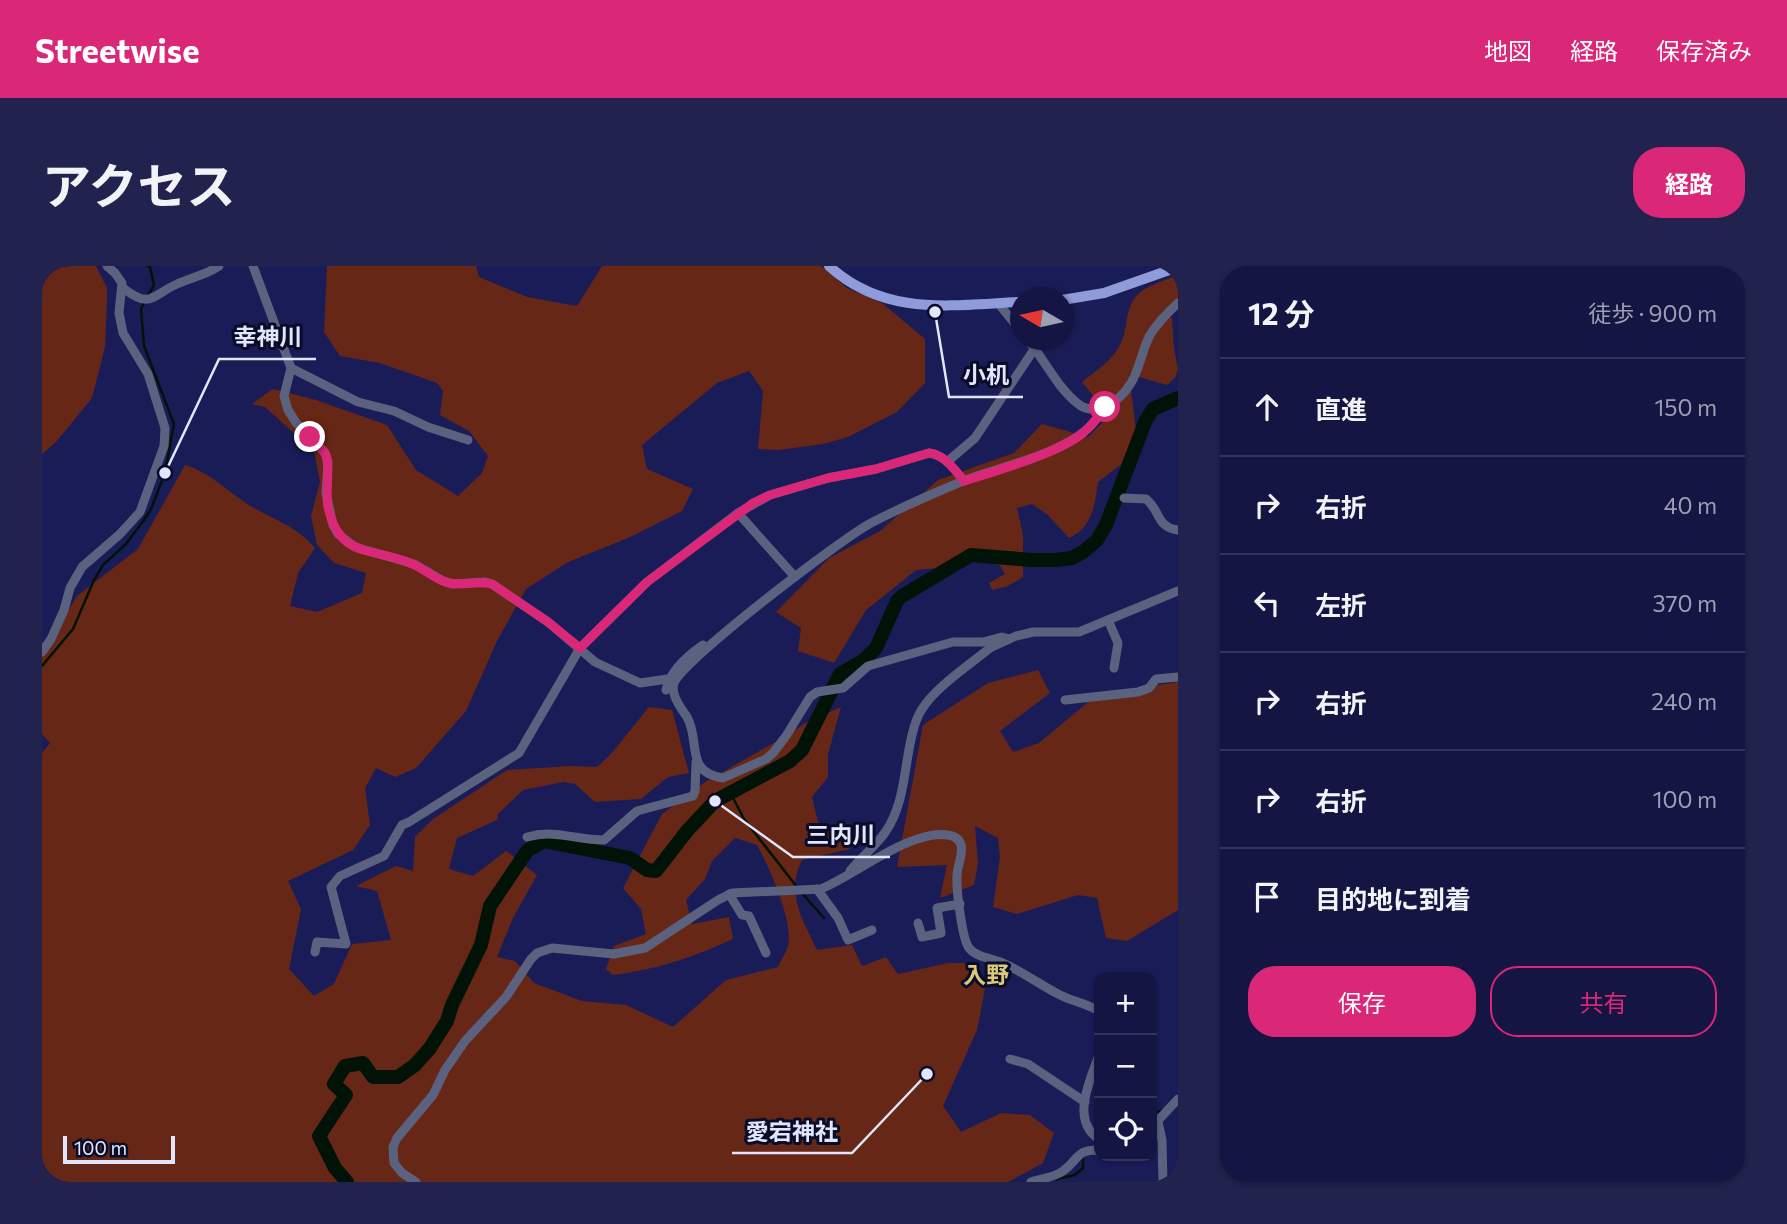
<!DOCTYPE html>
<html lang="ja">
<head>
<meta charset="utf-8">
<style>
  :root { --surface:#141542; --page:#21224d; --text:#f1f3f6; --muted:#9d9fb2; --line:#33345b; --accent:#db2777 }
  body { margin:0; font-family:Commissioner,"Noto Sans JP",sans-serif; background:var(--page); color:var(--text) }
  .controls { position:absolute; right:21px; bottom:21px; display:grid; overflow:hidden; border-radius:14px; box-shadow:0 2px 5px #0004 }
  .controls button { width:63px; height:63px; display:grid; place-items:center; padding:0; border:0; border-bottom:2px solid var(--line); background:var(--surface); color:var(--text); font:35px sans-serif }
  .compass { position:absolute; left:968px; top:21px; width:63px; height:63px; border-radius:50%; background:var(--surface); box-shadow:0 2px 5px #0004; rotate:279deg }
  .scale { position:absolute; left:21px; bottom:18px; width:112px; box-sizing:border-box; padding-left:7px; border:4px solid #e1e6fd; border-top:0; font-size:19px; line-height:24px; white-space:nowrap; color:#e1e6fd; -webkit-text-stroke:5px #090c26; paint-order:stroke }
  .stop { position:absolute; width:21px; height:21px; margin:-16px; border:5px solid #db2777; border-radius:50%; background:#fff }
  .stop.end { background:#db2777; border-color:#fff; box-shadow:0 2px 7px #0008 }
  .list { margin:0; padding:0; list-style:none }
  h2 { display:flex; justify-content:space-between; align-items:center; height:91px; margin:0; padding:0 28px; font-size:30px }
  h2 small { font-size:23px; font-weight:400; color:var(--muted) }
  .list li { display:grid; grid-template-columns:46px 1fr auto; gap:21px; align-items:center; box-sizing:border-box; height:98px; padding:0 28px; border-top:2px solid var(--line) }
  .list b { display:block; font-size:26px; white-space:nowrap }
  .list em { font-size:23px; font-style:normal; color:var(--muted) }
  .actions { display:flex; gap:14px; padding:21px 28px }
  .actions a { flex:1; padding:16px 0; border:2px solid var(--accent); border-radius:28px; text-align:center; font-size:24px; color:var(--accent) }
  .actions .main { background:var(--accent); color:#fff }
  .icon { flex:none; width:38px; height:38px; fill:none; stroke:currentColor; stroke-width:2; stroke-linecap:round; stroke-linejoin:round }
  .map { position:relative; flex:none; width:1136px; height:916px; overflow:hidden; border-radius:28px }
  header { display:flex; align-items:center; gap:42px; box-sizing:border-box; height:98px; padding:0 35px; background:var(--accent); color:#fff }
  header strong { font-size:33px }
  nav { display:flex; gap:38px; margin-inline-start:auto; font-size:24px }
  .intro { display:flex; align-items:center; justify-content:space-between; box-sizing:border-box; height:168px; padding:0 42px }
  h1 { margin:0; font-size:49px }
  .button { padding:18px 32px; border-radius:28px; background:var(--accent); color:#fff; font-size:24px; font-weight:700 }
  main { display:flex; gap:42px; padding:0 42px }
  aside { flex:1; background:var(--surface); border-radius:28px; box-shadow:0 2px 5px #0004 }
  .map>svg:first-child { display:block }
  .green { fill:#672716 }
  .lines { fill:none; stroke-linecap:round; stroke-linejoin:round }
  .stream { stroke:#001306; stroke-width:2.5 }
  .river { stroke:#001306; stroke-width:14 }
  .minor { stroke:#5b627f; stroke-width:9 }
  .major { stroke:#909cd9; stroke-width:10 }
  .route { stroke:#db2777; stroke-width:9 }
  .labels { text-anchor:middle; stroke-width:6; stroke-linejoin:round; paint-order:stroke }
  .neighbourhood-label { font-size:23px; font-weight:bold; fill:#dcc87a; stroke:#090c26 }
  .leader { fill:none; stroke:#e1e6fd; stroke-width:2.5 }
  .callout-dot { fill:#e1e6fd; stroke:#090c26; stroke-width:2.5 }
  .callout-label { font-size:23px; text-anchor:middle; font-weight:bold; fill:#e1e6fd; stroke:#090c26; stroke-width:6; stroke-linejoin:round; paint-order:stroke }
</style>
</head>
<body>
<header>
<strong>Streetwise</strong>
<nav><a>地図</a><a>経路</a><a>保存済み</a></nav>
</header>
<div class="intro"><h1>アクセス</h1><a class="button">経路</a></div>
<main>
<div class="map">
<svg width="1136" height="916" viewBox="0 0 1136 916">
  <rect width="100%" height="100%" fill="#1a1c58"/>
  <g class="green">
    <polygon points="29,0 54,0 65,22 65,37 63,81 50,132 14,176 0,188 0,5"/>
    <path d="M285,0H434L437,11L485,31L535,40L560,0H779L805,22L840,37L883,73V117L855,146L806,171L781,178L736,184L716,183L721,125L707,105L675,117L600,179L605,203L651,223L640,245L586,272L526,296L484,323L455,375L424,445L374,502L353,511L334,502L323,522L328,559L311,584L246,615L259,643L247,703L272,730L292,718L310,678L349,674L335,625L314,620L354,600L371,605L373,571L391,553L465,504L529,500L555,501L569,488L607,441L630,444L647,507L626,511L599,533L553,536L533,518L521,516L481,524L456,548L455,554L415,572L407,603L431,610L464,585L495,609L471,652L455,691L473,695L492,717L540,735L584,739L631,761L684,714L736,701C739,694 744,687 746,680C752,656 727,601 715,579L693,572L670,595L663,613L644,634L650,658L687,651L691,673C652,691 613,704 571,709L564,703L572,680L604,668L599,643L581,622L620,548L663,516L744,470L765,456L799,441L786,488V511L770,531L776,556L806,570L808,583L760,594C743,627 761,654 775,684L810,679L820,700L844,691L856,708L906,697H923L943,723L935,764L901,840L919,866L959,847L988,849L1012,867L1001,897L966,916H0V487L8,477L0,468V388L35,330L96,283L143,199C167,206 183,223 204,237C230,254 251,257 273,282L256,307L248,340L275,346L320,327L324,307L292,297L275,279L269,250L278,216L272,185L223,141L210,138L231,123L274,134L345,159L374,204L416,230L440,207L446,190L427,165L398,149L401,125L395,117L338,97L298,90L282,66Z"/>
    <path d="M1136,9V32L1124,48L1130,52L1132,83L1136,103L1133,112L1125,119L1087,108L1094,164L1081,197L1056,216C1053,239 1050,262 1027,272L1006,249L990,238L975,242L981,269V311L966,320L950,324L947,317L963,308L950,287L905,301L874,304L824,344L792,397L756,385L759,362L734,346L787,292L838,265L896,214L972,187L1000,158L1046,171L1072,145L1053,132L1040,116C1051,107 1065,98 1073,87C1087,68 1082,52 1090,36C1098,21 1121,15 1136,9Z"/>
    <polygon points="996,404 1008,427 958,465 971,486 997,477 1056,428 1136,416 1136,644 1085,675 1064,672 1055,632 1036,629 975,648 951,641 958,591 956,572 933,560 936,598 932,619 898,632 905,599 855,601 881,459 946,417"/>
  </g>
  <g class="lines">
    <g class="stream">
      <polyline points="105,31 112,19 108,1 106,0"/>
      <polyline points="0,400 31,363 52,314 61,299 84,278 102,254 109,243 123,207 132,158 102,80 99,43 102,37"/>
      <polyline points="688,526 702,553 755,621"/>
      <polyline points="759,626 782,652"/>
      <polyline points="1110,847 1120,845"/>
      <polyline points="1061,890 1068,892 1069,890"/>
      <polyline points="1014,913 1033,909 1041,902 1041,890"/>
    </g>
    <polyline class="river" points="305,916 293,902 277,870 304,829 292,818 303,800 321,797 331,811 356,811 373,799 388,782 405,755 410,739 439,679 448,640 485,585 501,575 588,592 605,604 614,605 645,565 673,535 748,495 760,484 798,408 822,394 834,382 855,335 860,330 929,289 990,294 1014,294 1030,292 1041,286 1055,274 1064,259 1103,156 1111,143 1136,132"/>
    <g class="minor">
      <polyline points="211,0 249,102 242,130 246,144 255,158 283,187 286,196 284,227 291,259 296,268 313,281 372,298 401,315 410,318 443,316 450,318 506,356 553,396 598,417 626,413"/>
      <path d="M81,22C109,44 110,29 135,18C150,11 164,9 177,0"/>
      <polyline points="956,37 978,64"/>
      <path d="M986,74C1002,93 1015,121 1035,137C1056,155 1085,130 1093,109C1099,96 1101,82 1108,69C1116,56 1125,47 1136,37"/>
      <polyline points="249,102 316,136 352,145 386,161 426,174"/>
      <polyline points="905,196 933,172 993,82"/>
      <path d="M1082,232L1104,233C1119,245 1114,261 1136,264"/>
      <polyline points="696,247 753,311"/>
      <polyline points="1066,354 1076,377 1072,402"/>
      <path d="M967,373L960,371L941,376H911L826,400L801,422L775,426L768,431L744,470L731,487L724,493L681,512C642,506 659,476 645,451C639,442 628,428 632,417C643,392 799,273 829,257C858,242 890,228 921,215C955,202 1015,189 1043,165C1051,159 1057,149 1063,141"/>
      <polyline points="0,386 9,373 22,344 28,322 40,301 78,268 98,246 122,180 123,162 106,108 81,67 77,47 80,17 73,7 65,0"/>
      <path d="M624,424C628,405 645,390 661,379"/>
      <polyline points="1023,434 1096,426 1107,422 1114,413 1136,411"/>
      <path d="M485,571C514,563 533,574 562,574L595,545L651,530L653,525L654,496"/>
      <path d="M808,605C829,580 847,572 857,536C865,510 866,464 880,443C894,421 927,399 948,382L974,370L991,366H1037L1136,325"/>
      <polyline points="775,623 796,652 806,674 830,664"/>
      <polyline points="687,628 700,649 707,650 724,687"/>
      <polyline points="876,657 880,671 899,667 895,642 918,638"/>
      <path d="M273,686L275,676L304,678L289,621L298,610L342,590L360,559L367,556L477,487L538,382L605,316L696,247L728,229L786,212L834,203L887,187C903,189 912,203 922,215"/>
      <path d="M1057,789C1048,815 1028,854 1057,873"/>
      <polyline points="968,793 986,798 1043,836"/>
      <polyline points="1116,856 1120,874 1121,916"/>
      <polyline points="1110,861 1136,833"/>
      <path d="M374,916L360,907L352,897L351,881L355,872L391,829L403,804L423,775L464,731L489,693L495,687L510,682L572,688L603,682L676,634L690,627L779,623C813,609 869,563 906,569C929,573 916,594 915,609C914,622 920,673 927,682C935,692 950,692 961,697C981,706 998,719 1018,729C1030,735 1045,738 1057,745"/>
      <path d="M989,916C999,913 1013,911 1021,905C1035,895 1037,881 1057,885"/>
    </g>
    <g class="major">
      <path d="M787,0C843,51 909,39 978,36"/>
      <polyline points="1020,34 1062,27 1136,1"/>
    </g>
  </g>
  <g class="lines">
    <path class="route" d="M268,171C272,176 279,181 283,187C289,197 283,226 286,241C297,292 328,281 368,297C382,302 393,314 407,317C421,320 436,314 450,318L506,356L538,382L605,316L711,237L728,229L786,212L834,203L887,187C903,189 912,203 922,215C953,205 1018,187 1042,166C1051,159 1057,150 1063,141"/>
  </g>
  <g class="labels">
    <g class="neighbourhood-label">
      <text x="944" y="717">入野</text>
    </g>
  </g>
  <path class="leader" d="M123 207L177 93H274M893 46L907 131H981M673 535L751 591H848M885 808L810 887H690"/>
  <g class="callout-dot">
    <circle cx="123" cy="207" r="7"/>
    <circle cx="893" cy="46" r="7"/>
    <circle cx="673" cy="535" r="7"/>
    <circle cx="885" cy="808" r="7"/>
  </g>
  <g class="callout-label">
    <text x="226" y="79">幸神川</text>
    <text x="944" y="117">小机</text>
    <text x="799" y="577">三内川</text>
    <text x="750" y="874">愛宕神社</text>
  </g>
</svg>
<div class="controls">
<button>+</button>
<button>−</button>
<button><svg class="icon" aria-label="locate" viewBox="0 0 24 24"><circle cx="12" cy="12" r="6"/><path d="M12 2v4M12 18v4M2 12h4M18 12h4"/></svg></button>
</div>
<svg class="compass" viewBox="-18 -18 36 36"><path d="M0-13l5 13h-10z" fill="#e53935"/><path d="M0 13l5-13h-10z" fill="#9d9fb2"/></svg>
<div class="scale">100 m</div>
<div class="stop" style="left:1063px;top:141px"></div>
<div class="stop end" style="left:268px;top:171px"></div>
</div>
<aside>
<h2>12 分<small>徒歩 · 900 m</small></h2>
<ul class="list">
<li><svg class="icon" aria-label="ahead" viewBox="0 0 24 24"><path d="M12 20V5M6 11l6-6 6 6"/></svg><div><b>直進</b></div><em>150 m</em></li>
<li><svg class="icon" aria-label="right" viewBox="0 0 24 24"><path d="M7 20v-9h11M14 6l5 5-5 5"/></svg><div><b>右折</b></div><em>40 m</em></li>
<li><svg class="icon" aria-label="left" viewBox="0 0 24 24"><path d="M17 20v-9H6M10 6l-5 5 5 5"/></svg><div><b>左折</b></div><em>370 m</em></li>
<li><svg class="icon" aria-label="right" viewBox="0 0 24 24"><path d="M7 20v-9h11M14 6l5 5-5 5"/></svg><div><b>右折</b></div><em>240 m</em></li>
<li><svg class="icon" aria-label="right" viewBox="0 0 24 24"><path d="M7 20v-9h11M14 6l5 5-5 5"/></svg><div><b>右折</b></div><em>100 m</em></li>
<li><svg class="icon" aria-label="arrive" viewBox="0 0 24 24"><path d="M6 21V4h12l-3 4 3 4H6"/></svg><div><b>目的地に到着</b></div></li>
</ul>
<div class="actions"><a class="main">保存</a><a>共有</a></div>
</aside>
</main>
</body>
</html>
